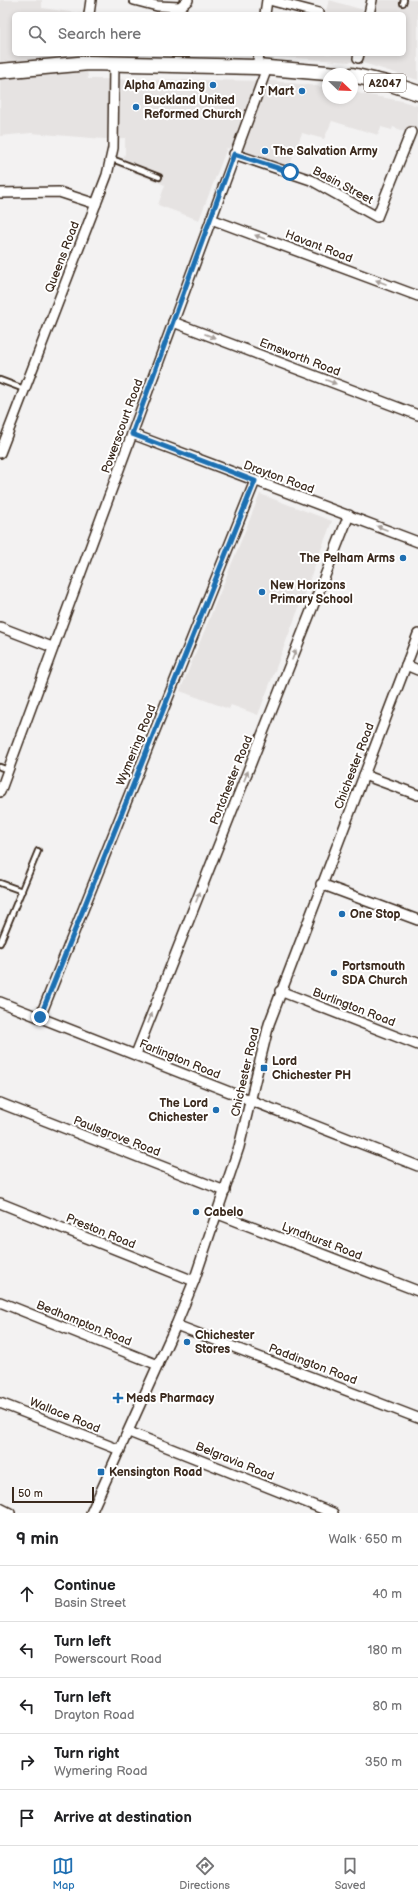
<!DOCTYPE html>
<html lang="en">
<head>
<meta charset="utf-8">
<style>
  :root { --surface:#fff; --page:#f6f6f6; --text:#202124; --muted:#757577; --line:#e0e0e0; --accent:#1f6fb2 }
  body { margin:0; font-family:"Balsamiq Sans",sans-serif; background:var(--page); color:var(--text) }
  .compass { position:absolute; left:322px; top:68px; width:36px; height:36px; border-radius:50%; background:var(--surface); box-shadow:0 2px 6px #0003; rotate:113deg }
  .scale { position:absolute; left:12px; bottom:10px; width:82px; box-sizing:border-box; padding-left:4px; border:2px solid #3b2a1e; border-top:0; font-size:11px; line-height:14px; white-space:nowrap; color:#3b2a1e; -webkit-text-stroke:3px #fff; paint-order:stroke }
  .stop { position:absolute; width:12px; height:12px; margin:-9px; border:3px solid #1f6fb2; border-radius:50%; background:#fff }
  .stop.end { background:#1f6fb2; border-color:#fff; box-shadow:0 1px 4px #0008 }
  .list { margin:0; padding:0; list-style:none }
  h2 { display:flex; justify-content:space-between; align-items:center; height:52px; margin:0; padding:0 16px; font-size:17px }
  h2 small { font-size:13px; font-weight:400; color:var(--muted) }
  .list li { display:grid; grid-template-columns:26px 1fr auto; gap:12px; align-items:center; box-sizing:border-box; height:56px; padding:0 16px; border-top:1px solid var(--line) }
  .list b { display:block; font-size:15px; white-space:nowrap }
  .list p { margin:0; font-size:13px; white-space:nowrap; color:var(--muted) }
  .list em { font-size:13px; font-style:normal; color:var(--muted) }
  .icon { flex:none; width:22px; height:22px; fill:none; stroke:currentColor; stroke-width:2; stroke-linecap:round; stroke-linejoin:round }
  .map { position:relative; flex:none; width:418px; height:1513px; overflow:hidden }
  .search { position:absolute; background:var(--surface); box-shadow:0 2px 6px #0003; left:12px; right:12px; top:12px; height:44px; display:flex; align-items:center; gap:10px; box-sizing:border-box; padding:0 14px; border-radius:6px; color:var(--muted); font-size:15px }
  .sheet { height:332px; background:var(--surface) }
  nav { display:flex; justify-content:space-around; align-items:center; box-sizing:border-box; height:56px; border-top:1px solid var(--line); background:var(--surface); font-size:11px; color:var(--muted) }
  nav a { display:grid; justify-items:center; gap:2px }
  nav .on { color:var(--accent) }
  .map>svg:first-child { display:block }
  .built { fill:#e6e3e2 }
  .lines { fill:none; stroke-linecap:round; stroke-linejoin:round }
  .lane-casing { stroke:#3b2a1e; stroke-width:8 }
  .street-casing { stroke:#3b2a1e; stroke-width:12 }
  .primary-casing { stroke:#3b2a1e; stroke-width:17 }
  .lane { stroke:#fff; stroke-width:4.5 }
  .street { stroke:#fff; stroke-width:9 }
  .primary { stroke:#fff; stroke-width:14 }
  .oneway { fill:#a79f9a }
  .route { stroke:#1f6fb2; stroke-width:5 }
  .poi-dot { fill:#1f6fb2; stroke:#fff; stroke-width:1.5 }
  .labels { text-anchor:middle; stroke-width:4; stroke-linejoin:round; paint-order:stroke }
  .shield { fill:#fff; stroke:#766a62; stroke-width:1 }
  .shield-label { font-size:11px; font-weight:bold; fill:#3b2a1e }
  .poi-label { font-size:12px; font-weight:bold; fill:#3b2a1e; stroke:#fff; text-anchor:start }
  .street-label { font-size:12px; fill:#3b2a1e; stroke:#fff }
</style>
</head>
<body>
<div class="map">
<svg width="418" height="1513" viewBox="0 0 418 1513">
  <rect width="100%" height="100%" fill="#f3f2f2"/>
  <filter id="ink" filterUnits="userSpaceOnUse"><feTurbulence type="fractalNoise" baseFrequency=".025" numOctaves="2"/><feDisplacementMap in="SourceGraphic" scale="8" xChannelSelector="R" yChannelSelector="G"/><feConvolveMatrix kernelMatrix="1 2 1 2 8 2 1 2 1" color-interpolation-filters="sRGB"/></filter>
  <g filter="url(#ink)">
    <g class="built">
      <polygon points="0,0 42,0 42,8 84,14 14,14 14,54 86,54 88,79 274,81 309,85 328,88 328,98 352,98 352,92 402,101 418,106 418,128 404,131 393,127 392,130 381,127 378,135 332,121 324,139 302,133 289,167 227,148 199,220 158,205 165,185 119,167 125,154 125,138 104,139 31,133 0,136"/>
      <polygon points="329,0 374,13 378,0 418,0 418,80 363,63 270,56 269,54 404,54 404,14 325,14"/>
      <polygon points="260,494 332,521 258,715 231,705 229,709 180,691"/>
    </g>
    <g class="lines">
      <defs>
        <g id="lane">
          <polyline points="403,3 404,0"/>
          <polyline points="112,159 159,177"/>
          <polyline points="0,380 24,389"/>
          <polyline points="0,767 8,770"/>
          <polyline points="0,883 22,891"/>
          <polyline points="0,943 38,851"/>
        </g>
        <g id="street">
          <polyline points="134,0 157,6 180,7 188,0"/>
          <polyline points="269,0 319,13"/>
          <polyline points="89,14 91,0"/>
          <polyline points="265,14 267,0"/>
          <polyline points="369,14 372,0"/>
          <polyline points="358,58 359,54"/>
          <polyline points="257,67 259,54"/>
          <polyline points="234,154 311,180 377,217 411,132"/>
          <polyline points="0,193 59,192 96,204"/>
          <polyline points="211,219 418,296"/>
          <polyline points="173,322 418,415"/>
          <polyline points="132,434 418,542"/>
          <polyline points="0,453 107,175 113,148 114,64"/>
          <polyline points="0,627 52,647"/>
          <polyline points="406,665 418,670"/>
          <polyline points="364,775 418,795"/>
          <polyline points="0,792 267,68"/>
          <polyline points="321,884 418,920"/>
          <polyline points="280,991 418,1045"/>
          <polyline points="0,1002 418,1166"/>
          <polyline points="40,1017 255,481"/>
          <polyline points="136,1054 349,515"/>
          <polyline points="0,1103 225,1191"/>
          <polyline points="0,1203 194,1281"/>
          <polyline points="218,1214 418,1291"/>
          <polyline points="0,1302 158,1365"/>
          <polyline points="176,1325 418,1418"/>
          <polyline points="0,1403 120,1450"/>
          <polyline points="129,1432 333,1513"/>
          <polyline points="0,1508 10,1513"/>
          <polyline points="91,1513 176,1325 194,1281 239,1147 269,1024 418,634"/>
        </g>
        <g id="primary">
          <polyline points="0,71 89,63 257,67 338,74"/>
          <polyline points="352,75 391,84 418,93"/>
        </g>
      </defs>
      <use href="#lane" class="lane-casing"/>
      <use href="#street" class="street-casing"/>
      <use href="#primary" class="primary-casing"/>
      <use href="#lane" class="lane"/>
      <use href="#street" class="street"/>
      <use href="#primary" class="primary"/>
    </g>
    <defs><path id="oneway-solid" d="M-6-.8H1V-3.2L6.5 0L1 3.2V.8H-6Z"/></defs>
    <g class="oneway">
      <use href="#oneway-solid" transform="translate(260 237) rotate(-159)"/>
      <use href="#oneway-solid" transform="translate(381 282) rotate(-159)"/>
      <use href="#oneway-solid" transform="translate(210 336) rotate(21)"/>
      <use href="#oneway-solid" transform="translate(331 382) rotate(21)"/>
      <use href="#oneway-solid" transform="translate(382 528) rotate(-159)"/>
      <use href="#oneway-solid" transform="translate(294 655) rotate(-68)"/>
      <use href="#oneway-solid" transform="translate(246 776) rotate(-68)"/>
      <use href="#oneway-solid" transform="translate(198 897) rotate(-68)"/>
      <use href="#oneway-solid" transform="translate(150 1018) rotate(-68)"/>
    </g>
  </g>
  <g class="lines" filter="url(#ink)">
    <polyline class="route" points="40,1017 255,481 132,434 234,154 290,172"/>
  </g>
  <g class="poi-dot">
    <circle cx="213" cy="85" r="4"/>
    <circle cx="302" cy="91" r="4"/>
    <circle cx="136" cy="107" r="4"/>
    <circle cx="265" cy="151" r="4"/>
    <circle cx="403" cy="558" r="4"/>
    <circle cx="262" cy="592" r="4"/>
    <circle cx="342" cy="914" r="4"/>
    <circle cx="334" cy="973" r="4"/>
    <rect x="260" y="1064" width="8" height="8" rx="2"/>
    <circle cx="216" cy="1110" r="4"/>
    <circle cx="196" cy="1212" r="4"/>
    <circle cx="187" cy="1342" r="4"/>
    <path d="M116 1392h4v4h4v4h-4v4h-4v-4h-4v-4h4z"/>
    <rect x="97" y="1468" width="8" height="8" rx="2"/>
  </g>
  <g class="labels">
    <rect class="shield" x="364" y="74" width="42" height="18" rx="3"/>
    <g class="shield-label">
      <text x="385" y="87">A2047</text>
    </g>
    <g class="poi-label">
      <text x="205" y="89" text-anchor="end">Alpha Amazing</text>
      <text x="294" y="95" text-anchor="end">J Mart</text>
      <text x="144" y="104">Buckland United<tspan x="144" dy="14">Reformed Church</tspan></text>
      <text x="273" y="155">The Salvation Army</text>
      <text x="395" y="562" text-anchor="end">The Pelham Arms</text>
      <text x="270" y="589">New Horizons<tspan x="270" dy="14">Primary School</tspan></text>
      <text x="350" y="918">One Stop</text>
      <text x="342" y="970">Portsmouth<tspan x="342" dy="14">SDA Church</tspan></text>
      <text x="272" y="1065">Lord<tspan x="272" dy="14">Chichester PH</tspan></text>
      <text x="208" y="1107" text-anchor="end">The Lord<tspan x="208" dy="14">Chichester</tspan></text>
      <text x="204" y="1216">Cabelo</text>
      <text x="195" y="1339">Chichester<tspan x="195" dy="14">Stores</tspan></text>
      <text x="126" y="1402">Meds Pharmacy</text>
      <text x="109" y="1476">Kensington Road</text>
    </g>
    <g class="street-label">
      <text transform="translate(343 185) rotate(28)" y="4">Basin Street</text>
      <text transform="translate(319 246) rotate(21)" y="4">Havant Road</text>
      <text transform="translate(62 257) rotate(-69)" y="4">Queens Road</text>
      <text transform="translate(300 357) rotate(21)" y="4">Emsworth Road</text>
      <text transform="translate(122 426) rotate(-70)" y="4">Powerscourt Road</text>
      <text transform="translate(279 477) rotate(20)" y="4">Drayton Road</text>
      <text transform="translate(136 745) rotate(-68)" y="4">Wymering Road</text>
      <text transform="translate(354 766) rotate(-69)" y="4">Chichester Road</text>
      <text transform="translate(231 780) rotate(-68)" y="4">Portchester Road</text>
      <text transform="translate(354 1007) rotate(21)" y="4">Burlington Road</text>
      <text transform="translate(180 1059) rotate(22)" y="4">Farlington Road</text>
      <text transform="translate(245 1072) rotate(-77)" y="4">Chichester Road</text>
      <text transform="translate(117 1136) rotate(21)" y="4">Paulsgrove Road</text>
      <text transform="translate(101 1231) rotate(22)" y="4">Preston Road</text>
      <text transform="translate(322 1241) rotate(21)" y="4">Lyndhurst Road</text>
      <text transform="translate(84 1323) rotate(22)" y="4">Bedhampton Road</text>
      <text transform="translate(313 1364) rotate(21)" y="4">Paddington Road</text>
      <text transform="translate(65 1415) rotate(22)" y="4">Wallace Road</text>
      <text transform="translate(235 1461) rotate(22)" y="4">Belgravia Road</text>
    </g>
  </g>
</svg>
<svg class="compass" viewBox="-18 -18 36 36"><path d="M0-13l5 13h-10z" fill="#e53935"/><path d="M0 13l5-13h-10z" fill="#757577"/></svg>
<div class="scale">50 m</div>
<div class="stop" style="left:290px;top:172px"></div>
<div class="stop end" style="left:40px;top:1017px"></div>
<div class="search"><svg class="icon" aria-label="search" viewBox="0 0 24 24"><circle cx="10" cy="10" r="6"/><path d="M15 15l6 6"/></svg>Search here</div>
</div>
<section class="sheet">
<h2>9 min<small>Walk · 650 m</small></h2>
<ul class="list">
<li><svg class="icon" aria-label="ahead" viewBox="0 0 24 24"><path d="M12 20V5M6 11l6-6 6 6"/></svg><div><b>Continue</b><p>Basin Street</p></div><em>40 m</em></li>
<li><svg class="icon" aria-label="left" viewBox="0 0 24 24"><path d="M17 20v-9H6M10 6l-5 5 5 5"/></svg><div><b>Turn left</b><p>Powerscourt Road</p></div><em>180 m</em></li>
<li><svg class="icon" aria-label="left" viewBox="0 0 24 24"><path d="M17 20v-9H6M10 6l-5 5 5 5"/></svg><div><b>Turn left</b><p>Drayton Road</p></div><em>80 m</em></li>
<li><svg class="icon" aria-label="right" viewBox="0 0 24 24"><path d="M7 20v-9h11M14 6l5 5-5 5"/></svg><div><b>Turn right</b><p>Wymering Road</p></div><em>350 m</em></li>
<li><svg class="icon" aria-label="arrive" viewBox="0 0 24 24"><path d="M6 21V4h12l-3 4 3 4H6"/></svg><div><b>Arrive at destination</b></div></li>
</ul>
</section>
<nav>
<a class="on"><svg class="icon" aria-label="map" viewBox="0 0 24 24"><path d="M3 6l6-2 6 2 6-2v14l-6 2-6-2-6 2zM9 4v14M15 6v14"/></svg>Map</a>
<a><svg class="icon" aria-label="directions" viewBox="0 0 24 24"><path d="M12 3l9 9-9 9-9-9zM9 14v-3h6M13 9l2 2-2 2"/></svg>Directions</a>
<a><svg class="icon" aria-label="saved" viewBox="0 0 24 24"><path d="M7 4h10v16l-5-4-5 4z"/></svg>Saved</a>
</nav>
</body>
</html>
